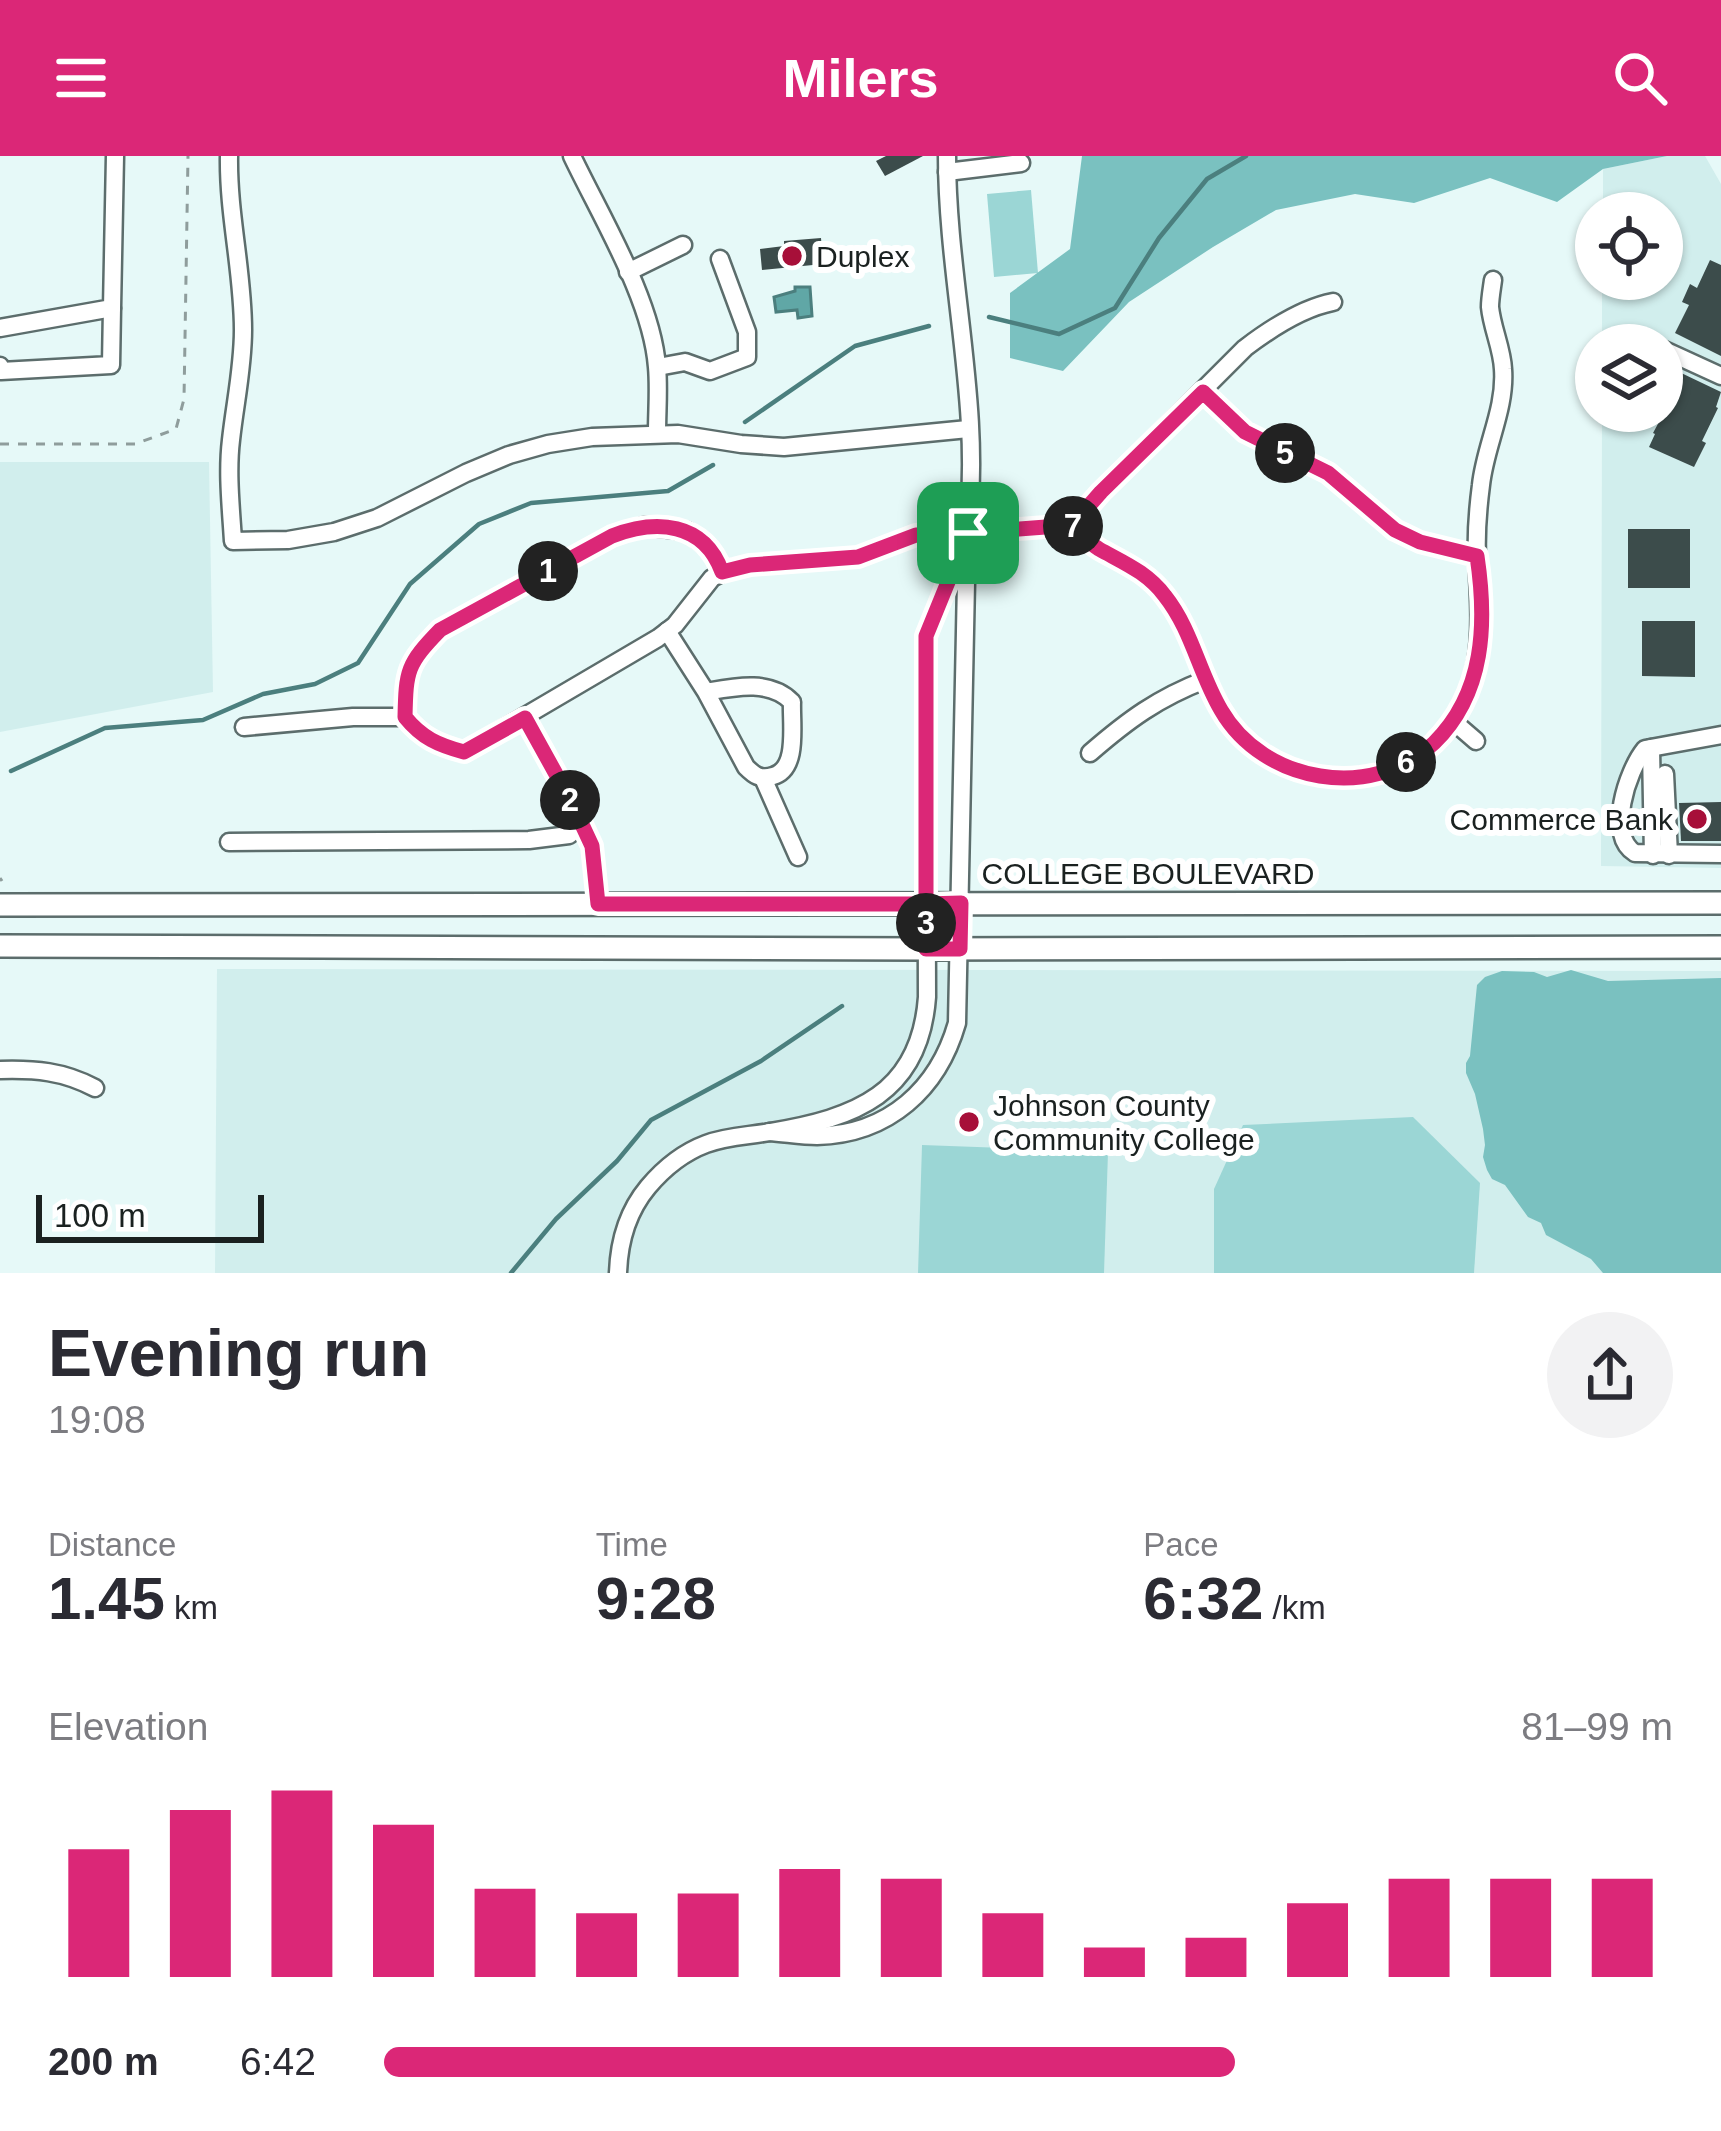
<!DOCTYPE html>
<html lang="en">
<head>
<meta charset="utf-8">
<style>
  body { margin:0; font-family:Arial,sans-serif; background:#f2f2f3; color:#2b2b33; height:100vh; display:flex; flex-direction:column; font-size:45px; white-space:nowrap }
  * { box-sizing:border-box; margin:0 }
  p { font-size:39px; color:#7c7c81 }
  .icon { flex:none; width:66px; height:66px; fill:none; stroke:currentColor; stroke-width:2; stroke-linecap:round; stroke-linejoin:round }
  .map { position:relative; height:1117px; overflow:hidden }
  .side { display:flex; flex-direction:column; background:#fff; flex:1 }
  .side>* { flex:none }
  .fabs { position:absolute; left:1575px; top:36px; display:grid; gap:24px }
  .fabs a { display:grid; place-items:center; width:108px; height:108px; border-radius:50%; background:#fff; box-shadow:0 3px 9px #0004; font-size:60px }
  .scale { position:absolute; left:36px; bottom:30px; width:228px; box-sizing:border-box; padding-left:12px; border:6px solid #1a2120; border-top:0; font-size:33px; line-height:42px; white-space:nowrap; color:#1a2120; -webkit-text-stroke:9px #fff; paint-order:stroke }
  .pin { position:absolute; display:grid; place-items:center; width:102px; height:102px; color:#fff; margin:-51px; border-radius:24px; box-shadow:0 6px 18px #0006 }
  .km { position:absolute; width:60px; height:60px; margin:-30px; border-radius:50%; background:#222; color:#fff; font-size:33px; line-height:60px; text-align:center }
  .round { display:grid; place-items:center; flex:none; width:126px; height:126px; border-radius:63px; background:#f2f2f3 }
  .overview { display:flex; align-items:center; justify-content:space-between; height:204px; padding:0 48px }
  h1 { font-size:66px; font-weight:600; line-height:90px }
  .metrics { display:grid; grid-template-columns:repeat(3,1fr); gap:18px; height:204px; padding:12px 48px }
  .metrics div { display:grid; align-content:center }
  .metrics b { font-size:60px; font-weight:600 }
  .metrics small { font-size:33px; font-weight:400 }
  .metrics p { font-size:33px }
  .chart { height:336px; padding:24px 48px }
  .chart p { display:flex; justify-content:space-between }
  .chart svg { width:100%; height:216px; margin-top:12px; stroke:#db2777; stroke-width:6 }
  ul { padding:0 48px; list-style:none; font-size:39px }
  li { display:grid; grid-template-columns:192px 144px 1fr; align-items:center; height:90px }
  li i { height:30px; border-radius:15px; background:#db2777 }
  header { display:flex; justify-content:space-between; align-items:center; height:156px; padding:0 48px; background:#db2777; color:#fff; font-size:54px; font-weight:600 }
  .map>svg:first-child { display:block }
  .built { fill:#d1eeed }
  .green { fill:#9bd6d5 }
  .forest { fill:#7ac1c0 }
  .water { fill:#60a7a6; stroke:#4b7f7e; stroke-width:3 }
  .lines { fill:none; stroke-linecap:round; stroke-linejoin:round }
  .stream { stroke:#4b7f7e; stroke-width:4.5 }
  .building { fill:#3c4c4b }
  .minor-casing { stroke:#5c6d6c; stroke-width:21 }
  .major-casing { stroke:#5c6d6c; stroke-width:26 }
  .path { stroke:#8f9d9c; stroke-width:3; stroke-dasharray:9 9; stroke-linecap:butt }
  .minor { stroke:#fff; stroke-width:16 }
  .major { stroke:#fff; stroke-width:21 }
  .route-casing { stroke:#fff; stroke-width:24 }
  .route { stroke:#db2777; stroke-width:15 }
  .poi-dot { fill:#a70f39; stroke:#fff; stroke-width:4.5 }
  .labels { text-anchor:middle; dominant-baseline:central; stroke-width:12; stroke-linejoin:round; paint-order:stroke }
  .poi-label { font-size:30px; fill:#1a2120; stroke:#fff; text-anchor:start }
  .street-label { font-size:30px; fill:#1a2120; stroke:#fff }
</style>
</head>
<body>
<header><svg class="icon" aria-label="menu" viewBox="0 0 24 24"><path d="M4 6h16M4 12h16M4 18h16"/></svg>Milers<svg class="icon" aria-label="search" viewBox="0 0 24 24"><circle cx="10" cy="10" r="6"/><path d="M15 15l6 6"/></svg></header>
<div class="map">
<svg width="1721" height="1117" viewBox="0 0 1721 1117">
  <rect width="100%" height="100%" fill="#e6f9f8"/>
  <g class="built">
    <path d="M1667,0H1705L1721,28V712L1601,710L1602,255H1662V189H1602V123H1662V57H1603V13Z"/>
    <path d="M0,306H209L213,536L0,576Z"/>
    <path d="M217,813L1721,815V1117H215Z"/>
  </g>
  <g class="green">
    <path d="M1031,34L1038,117L994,121L987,38Z"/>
    <path d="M1413,961L1480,1027L1474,1117H1214V1033L1243,969Z"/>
    <path d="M922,989L1108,996L1104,1117H918Z"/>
  </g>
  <g class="forest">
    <path d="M1082,0H1667L1603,13L1557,46L1490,22L1414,47L1355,38L1276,54L1213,91L1129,146L1063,215L1010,202V137L1070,93Z"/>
    <path d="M1571,814L1608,825L1721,822V1117H1603L1591,1103L1546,1079L1541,1067L1528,1061L1505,1029L1492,1023L1487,1014L1483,1001L1485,989L1483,973L1475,938L1466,917V907L1470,900L1477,829L1485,821L1502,815L1534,816L1547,821Z"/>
  </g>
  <path class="water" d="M795,131H810L812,160L798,162L797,154L776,156L774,141L795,135Z"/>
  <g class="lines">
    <g class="stream">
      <path d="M989,161L1059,178L1115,152L1159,82L1207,23L1246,0"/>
      <path d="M745,266L855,190L929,170"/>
      <path d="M11,615L105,572L203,564L263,538L315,528L358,507L410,428L479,368L531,347L668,335L713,309"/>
      <path d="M511,1117L556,1063L617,1005L651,964L761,905L842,850"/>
    </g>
  </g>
  <g class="building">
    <path d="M886,0H923L885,20L876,5Z"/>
    <path d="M821,82L823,108L762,114L760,93L784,90V85Z"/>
    <path d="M1710,104L1721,109V200L1675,177L1689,149L1682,146L1690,128L1697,132Z"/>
    <path d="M1677,215L1721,236L1716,251L1718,252L1702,285L1706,287L1694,311L1649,291L1655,278L1653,277L1672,242L1665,239L1666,234Z"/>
    <rect x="1628" y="373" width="62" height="59"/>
    <path d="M1642,465H1695V521L1642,520Z"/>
    <path d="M1721,646V685H1681L1679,647Z"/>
  </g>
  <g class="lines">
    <defs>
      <g id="minor">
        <path d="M229,0C228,59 243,115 243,174C243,212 235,247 231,284C227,317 231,352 233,385L288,384L334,376L377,362L466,317L509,299L548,288L592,281L678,278L741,288L784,291L968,273"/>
        <path d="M572,0C601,61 652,144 657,211C659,232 657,255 657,277"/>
        <path d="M947,16L1021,7"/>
        <path d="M628,116L683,89"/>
        <path d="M0,172L112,152L115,0"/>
        <path d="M1639,182L1653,189"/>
        <path d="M1662,193L1721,220"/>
        <path d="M0,210L1,215L111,209L112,152"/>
        <path d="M658,211L685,206L710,215L747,201V176L720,103"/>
        <path d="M1203,236L1245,276L1328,317L1395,374L1420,386L1477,400"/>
        <path d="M1072,369C1081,377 1089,387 1099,393C1124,407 1147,416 1165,440C1201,485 1203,551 1250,588C1283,616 1325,628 1368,619C1395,614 1420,600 1439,581C1488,531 1480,466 1477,401C1476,378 1478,352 1481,329C1485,290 1506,253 1503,213C1502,192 1492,172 1490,151C1490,142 1492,132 1493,124"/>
        <path d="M722,416L711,394L687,375L644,370L612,380L440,474C406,509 406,512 405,561C423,582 438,589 464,596L658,482L675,469L712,422L729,413L750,409L858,401L916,379L1072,369L1101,336L1245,192C1270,173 1302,152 1333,146"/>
        <path d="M667,475L706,536C734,531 770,523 792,546C791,568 799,613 773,620C760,624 754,619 746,611L706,536"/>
        <path d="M525,562L572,647L592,690L598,748"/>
        <path d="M1454,566L1476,585"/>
        <path d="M244,571L353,561H405"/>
        <path d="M1721,579L1645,593C1627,615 1606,680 1635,697L1721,698"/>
        <path d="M1651,592L1653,699"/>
        <path d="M1090,597C1128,564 1158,542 1205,524"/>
        <path d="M1665,618L1669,699"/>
        <path d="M763,622L798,701"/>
        <path d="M229,686L529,684L569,679L581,669"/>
        <path d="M0,914C35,913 63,915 95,932"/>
        <path d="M769,976C785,977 801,980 817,980C889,978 938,933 957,867L967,377C983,252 947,126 947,0"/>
        <path d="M618,1117C619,1086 628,1055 648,1031C664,1012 682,997 706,988C727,980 748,980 770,976C855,962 920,938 927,841L926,480L963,389"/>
      </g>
      <g id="major">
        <path d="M0,749L1721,747"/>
        <path d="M0,790L927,793L1721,791"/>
      </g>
    </defs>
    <use href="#minor" class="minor-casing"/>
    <use href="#major" class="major-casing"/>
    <g class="path">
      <path d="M0,288H135L176,273L184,243L188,0"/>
      <path d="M0,722L2,725"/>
    </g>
    <use href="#minor" class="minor"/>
    <use href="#major" class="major"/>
  </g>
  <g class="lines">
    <defs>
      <path id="route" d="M968,377L916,379L858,401L750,409L722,416C704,366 656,363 612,380L440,474C407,508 406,514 405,561C422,582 438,589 464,596L525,562L572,647L592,690L598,748H926V793H960L961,747L926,748V480L968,377L1072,369L1101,336L1203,236L1245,276L1328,317L1395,374L1420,386L1477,400C1487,467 1485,537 1434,587C1372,646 1263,627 1221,554C1199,517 1192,474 1165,440C1147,416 1124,407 1099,393C1089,387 1080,377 1072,369L968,377"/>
    </defs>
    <use href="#route" class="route-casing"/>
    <use href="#route" class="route"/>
  </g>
  <g class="poi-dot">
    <circle cx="792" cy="100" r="12"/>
    <circle cx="1697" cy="663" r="12"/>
    <circle cx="969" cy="966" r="12"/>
  </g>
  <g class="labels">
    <g class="poi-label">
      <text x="816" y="100">Duplex</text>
      <text x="1673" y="663" text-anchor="end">Commerce Bank</text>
      <text x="993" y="949">Johnson County<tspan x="993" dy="34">Community College</tspan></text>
    </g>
    <g class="street-label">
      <text x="1148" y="717">COLLEGE BOULEVARD</text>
    </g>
  </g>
</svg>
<div class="fabs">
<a><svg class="icon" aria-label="locate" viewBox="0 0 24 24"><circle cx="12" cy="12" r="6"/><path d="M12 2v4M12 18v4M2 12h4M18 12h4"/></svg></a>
<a><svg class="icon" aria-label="layers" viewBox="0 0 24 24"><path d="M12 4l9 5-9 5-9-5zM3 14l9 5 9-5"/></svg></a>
</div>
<div class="scale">100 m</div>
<div class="pin" style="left:968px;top:377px;background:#1e9e55"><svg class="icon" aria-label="arrive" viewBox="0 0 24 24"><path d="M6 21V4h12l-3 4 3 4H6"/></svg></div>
<b class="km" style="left:548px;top:415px">1</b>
<b class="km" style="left:570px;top:644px">2</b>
<b class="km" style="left:926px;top:767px">3</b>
<b class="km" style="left:1285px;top:297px">5</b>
<b class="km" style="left:1406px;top:606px">6</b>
<b class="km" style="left:1073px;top:370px">7</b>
</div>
<section class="side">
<div class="overview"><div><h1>Evening run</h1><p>19:08</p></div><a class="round"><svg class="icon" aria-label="share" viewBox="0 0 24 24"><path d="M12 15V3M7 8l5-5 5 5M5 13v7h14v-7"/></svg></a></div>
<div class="metrics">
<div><p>Distance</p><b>1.45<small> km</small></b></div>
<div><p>Time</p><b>9:28</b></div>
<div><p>Pace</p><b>6:32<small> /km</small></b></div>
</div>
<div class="chart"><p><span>Elevation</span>81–99 m</p>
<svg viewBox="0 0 160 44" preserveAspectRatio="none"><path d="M5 44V18M15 44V10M25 44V6M35 44V13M45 44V26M55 44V31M65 44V27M75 44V22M85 44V24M95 44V31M105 44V38M115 44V36M125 44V29M135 44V24M145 44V24M155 44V24"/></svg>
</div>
<ul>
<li><b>200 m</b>6:42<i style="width:66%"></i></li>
</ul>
</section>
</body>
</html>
